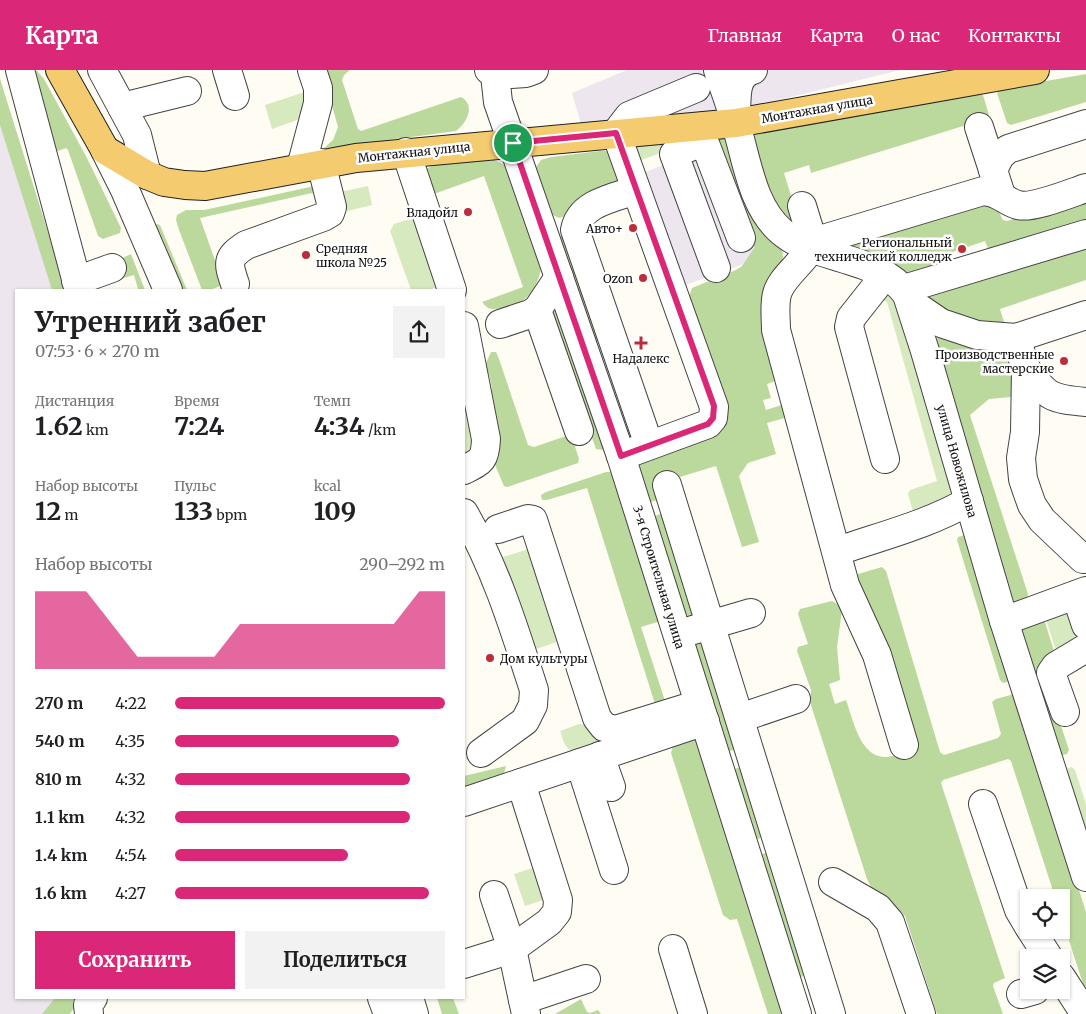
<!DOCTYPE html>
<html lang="ru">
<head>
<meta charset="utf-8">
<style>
  body { margin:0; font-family:Merriweather,serif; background:#f2f2f2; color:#202124; height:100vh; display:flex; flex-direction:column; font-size:19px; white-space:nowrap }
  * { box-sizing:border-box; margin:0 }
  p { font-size:16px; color:#757577 }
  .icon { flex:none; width:28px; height:28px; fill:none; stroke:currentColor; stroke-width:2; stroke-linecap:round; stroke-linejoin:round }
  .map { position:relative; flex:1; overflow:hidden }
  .drawer { position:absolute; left:15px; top:219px; width:450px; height:710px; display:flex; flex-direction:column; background:#fff; border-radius:0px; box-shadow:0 1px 4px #0004 }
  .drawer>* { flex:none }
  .fabs { position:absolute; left:1020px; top:819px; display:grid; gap:10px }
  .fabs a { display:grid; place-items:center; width:50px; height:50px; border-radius:0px; background:#fff; box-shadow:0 1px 4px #0004; font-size:25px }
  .pin { position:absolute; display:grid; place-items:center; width:42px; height:42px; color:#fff; margin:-21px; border:2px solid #fff; border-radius:50%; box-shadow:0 1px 5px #0007 }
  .round { display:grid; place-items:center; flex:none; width:52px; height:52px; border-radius:0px; background:#f2f2f2 }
  .summary { display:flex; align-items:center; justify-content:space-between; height:85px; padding:0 20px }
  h1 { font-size:28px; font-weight:700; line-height:38px }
  .figures { display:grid; grid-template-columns:repeat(3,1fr); gap:8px; height:85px; padding:5px 20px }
  .figures div { display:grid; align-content:center }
  .figures b { font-size:25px; font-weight:700 }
  .figures small { font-size:14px; font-weight:400 }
  .figures p { font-size:14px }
  .chart { height:140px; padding:10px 20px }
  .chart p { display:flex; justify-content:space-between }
  .chart svg { width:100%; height:90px; margin-top:5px; fill:#db2777; opacity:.7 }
  .button { display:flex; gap:10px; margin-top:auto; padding:10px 20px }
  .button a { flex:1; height:58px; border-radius:0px; background:#db2777; color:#fff; font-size:20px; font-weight:700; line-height:58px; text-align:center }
  .button a+a { background:#f2f2f2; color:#202124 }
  ul { padding:0 20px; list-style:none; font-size:16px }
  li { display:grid; grid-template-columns:80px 60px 1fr; align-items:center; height:38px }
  li i { height:12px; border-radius:6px; background:#db2777 }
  header { display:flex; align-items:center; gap:30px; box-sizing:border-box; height:70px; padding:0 25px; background:#db2777; color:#fff }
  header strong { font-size:24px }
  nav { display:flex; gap:28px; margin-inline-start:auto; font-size:18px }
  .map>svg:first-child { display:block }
  .industrial { fill:#ede6ee }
  .green { fill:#d7e9be }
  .forest { fill:#bcd99d }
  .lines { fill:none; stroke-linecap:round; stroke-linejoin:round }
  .minor-casing { stroke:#434343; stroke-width:30 }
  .major-casing { stroke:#212121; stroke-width:30 }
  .minor { stroke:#fff; stroke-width:28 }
  .major { stroke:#f4cb6f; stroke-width:28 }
  .route-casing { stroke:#fff; stroke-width:10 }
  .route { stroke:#db2777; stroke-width:6 }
  .poi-dot { fill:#bd2c3b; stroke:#fff; stroke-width:2 }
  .labels { text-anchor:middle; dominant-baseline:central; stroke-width:5; stroke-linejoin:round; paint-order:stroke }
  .street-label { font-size:12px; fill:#101010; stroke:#fff }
  .poi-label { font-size:12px; fill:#101010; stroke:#fff; text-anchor:end }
</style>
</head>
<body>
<header>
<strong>Карта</strong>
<nav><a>Главная</a><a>Карта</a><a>О нас</a><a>Контакты</a></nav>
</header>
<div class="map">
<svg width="1086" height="944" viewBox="0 0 1086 944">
  <rect width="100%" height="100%" fill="#fffcf4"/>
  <g class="industrial">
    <path d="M627,0H900L755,36L581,54L572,23Z"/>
    <path d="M0,9L66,220H16V928H80L70,944H0Z"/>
    <path d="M712,77L758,189L685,215L645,102Z"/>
  </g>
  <g class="green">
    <path d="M308,21L305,42L297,50L272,59L265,35Z"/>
    <path d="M687,70V73L639,91L633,77Z"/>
    <path d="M368,116L372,135L339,143L335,123Z"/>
    <path d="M413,148L419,152L440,216L428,220H411L390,161L394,154Z"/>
    <path d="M884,221L895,224L955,423L954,431L914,445L908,424L910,420L937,411L887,232L878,228Z"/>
    <path d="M464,304L475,379L464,388Z"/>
    <path d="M529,479L560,571L533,580L503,487Z"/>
    <path d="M1071,538L1081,569L1057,584L1045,546Z"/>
    <path d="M579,654L587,655L614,669C601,675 578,692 566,676C563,672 562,665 560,661Z"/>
    <path d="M1072,697L1075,700L1086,734V776L1063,700Z"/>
    <path d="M536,797L546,829L525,836L514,804Z"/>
  </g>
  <g class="forest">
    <path d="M33,0L37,1L44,9L87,88L121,158L120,163L103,169L98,166L68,80L66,78L55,82Z"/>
    <path d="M322,0H350L344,5L342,10L358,59L361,61L461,27C476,35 467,53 456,61L323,79L333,70L338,57Z"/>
    <path d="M1086,4V32L1011,55L1007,53L997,23L1001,19Z"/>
    <path d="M0,9L66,220H52L0,55Z"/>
    <path d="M978,23L983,25L989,45L986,49L811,103L809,95L784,103L799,152L791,155L769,130L753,67L758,63Z"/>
    <path d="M721,67L726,69L782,177L783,187L780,197L776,308L775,311L767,314L771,328L763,330L766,340L785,334L788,347L767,353L776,384L748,393L739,406L759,472L742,477L716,396L660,413V429L651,432L647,429L636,395L640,391L716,363L689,227L692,218L736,200L742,196L754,178L714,76L718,68Z"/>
    <path d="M600,81H609L622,109L618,115L568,145L559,148L553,145L536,97L541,90L551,87Z"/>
    <path d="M494,90L506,96L541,199C539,209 534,221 526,228C519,234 497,242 488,238C485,236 484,234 482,232L523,217L484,106L431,125L426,99L434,95Z"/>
    <path d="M319,115L321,121L200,148L222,210L220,216L210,220H202L179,160L176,150L177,145L186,140H204Z"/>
    <path d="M1086,127V154L989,181L985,171L938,187L941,198L910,208L848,181L844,171L993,131L1003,150L1007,151Z"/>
    <path d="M157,154L160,155L187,220H178L153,155Z"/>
    <path d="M568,163L607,268L594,273L559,171L561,166Z"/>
    <path d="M1086,173V210L1000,239L1004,252L996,257L943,243L925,228V221Z"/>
    <path d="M131,184L145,220L138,219L134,205L88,219L118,190Z"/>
    <path d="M555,233L605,377L602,380L596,379L550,249V240Z"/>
    <path d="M942,266L978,278L1000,281L1006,284L1014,320L1011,327L989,329L970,345L1028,524L1027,531L1013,536L934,274L936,269Z"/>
    <path d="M491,282H496L499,289L528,375L534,377L569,365L572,367L579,389L578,393L507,417L504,416L495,395L483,321L492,319L489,304L480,306Z"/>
    <path d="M606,402H613L664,550L641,557L665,631L655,634L587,418L547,430H542L541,425L546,422Z"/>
    <path d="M663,443L694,544L686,546L682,543L654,451L655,446Z"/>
    <path d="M969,464L1011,611L1003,613L1000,610L957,470L958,467Z"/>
    <path d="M882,497L886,501L940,682L944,685L998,668L1001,664L992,632L996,629L1014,624L1017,626L1086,842V923L1061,846V828L1055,827L1011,691L1008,689L943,710L941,713L1005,908L994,913L993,916L1003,944H937L905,846L888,828L871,817L867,809L810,632L811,620L797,581L798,577L808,574L798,544L800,539L832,531L837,534L842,540L837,577L840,610L829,614L835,634L846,630C853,649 860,688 886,687C892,687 899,683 905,681L855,508L858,504Z"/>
    <path d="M1044,549L1054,581L1043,602L1069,680L1067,684L1059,686L1016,556Z"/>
    <path d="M703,572L737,679L727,682L693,575Z"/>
    <path d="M696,668L701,674L786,944H768L737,849L730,850L723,845L671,683L673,676Z"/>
    <path d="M506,696L504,703L464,718V706Z"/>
    <path d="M743,696L764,767L754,770L732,700Z"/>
    <path d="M770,782L807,905L797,908L758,785Z"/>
    <path d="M55,928H80L70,944H42Z"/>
    <path d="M437,928H453L459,944H442Z"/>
    <path d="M581,929L587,942L590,943L598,940L601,944H555Z"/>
  </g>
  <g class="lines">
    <defs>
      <g id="minor">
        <path d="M20,0L79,220"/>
        <path d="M102,0L137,65L147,105"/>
        <path d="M227,0L235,26"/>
        <path d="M489,0L495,5L498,32L621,386L797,944"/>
        <path d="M496,0L495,5L526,3L534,0"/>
        <path d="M718,0C724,18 731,36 736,55C747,90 752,137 782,162C816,191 882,186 907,225L925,281L1004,551L1086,807"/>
        <path d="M122,37L187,21"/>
        <path d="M736,44C737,28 734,5 753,0"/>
        <path d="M979,57L993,100"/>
        <path d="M105,80L125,120L168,220"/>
        <path d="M406,82L452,220"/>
        <path d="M301,97L318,33V18L312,0"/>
        <path d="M636,120C613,128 580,133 575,160L649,375"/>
        <path d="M1001,125L993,100L1000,86L1008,79L1086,54"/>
        <path d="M802,136L813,172"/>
        <path d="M716,198L674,84L704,71L741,168"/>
        <path d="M885,205L851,248L849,257L885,389"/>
        <path d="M559,207L537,240L579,361"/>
        <path d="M76,211L112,198"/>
        <path d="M235,214C228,193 226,188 246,175L323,147L330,143L332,137L321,93"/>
        <path d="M904,219L1086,164"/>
        <path d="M910,232L941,253L977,265L1016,268L1086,245"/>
        <path d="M500,254L530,244L537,240"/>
        <path d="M464,256L486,369C485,390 482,391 464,400"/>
        <path d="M1016,268L1026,299L1025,362L1021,388L1023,409L1027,421L1032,435L1042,450L1083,489"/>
        <path d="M1026,299C1047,327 1051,329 1086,332"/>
        <path d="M621,386L708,354L713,348L714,337L616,63L629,46L696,18"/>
        <path d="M667,415L831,944"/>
        <path d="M464,443C496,499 514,558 534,620L533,635L525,651L481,683"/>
        <path d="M498,459L528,449L533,450L597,648L604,657L615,660L699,634"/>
        <path d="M850,477C892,463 930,453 969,431"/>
        <path d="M1076,525L1086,555"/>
        <path d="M1004,551L1086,521"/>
        <path d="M693,560L751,543"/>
        <path d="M1065,642L1051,603L1056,596L1086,578"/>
        <path d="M740,648L796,629"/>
        <path d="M904,675L877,585L845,515L776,260C776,249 774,235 777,224C782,205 808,190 813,172L983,121C1000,122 1004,131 1018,135C1032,139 1071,123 1086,118"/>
        <path d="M600,686L611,717"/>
        <path d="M580,693L614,800"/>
        <path d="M464,732L705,651"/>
        <path d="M983,734L1019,840L1029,857"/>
        <path d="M833,812L878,838L890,852L921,944"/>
        <path d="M494,825L512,879L526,944"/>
        <path d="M1031,860L1049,888"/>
        <path d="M673,879L693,944"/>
        <path d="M464,894L512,879L549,852L557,842L558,830L521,713"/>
        <path d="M1061,907L1085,944"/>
        <path d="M1021,924L1035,920"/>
        <path d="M382,928L388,944"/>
        <path d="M409,928L414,944"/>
        <path d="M523,930L586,909"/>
        <path d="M89,944L88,935L93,928"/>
      </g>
      <path id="major" d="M60,0L105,80L147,105L164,112L185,115L205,116L356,88L736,53L1035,0"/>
    </defs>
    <use href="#minor" class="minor-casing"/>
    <use href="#major" class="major-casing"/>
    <use href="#minor" class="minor"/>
    <use href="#major" class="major"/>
  </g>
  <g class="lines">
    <defs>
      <path id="route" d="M616,63L714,336L713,348L708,354L621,386L513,73Z"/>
    </defs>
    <use href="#route" class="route-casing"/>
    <use href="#route" class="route"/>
  </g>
  <g class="poi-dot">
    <circle cx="468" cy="142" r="5"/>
    <circle cx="633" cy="158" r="5"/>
    <circle cx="962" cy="179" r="5"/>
    <circle cx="306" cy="185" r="5"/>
    <circle cx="643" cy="208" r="5"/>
    <path d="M638.5 265.5h5v5h5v5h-5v5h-5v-5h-5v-5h5z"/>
    <circle cx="1064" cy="291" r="5"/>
    <circle cx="490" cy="588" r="5"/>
  </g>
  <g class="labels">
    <g class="street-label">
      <text transform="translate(817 39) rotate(-10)">Монтажная улица</text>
      <text transform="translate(414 82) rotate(-6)">Монтажная улица</text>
      <text transform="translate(957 391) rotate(74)">улица Новожилова</text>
      <text transform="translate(659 507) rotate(73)">3-я Строительная улица</text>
    </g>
    <g class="poi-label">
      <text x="458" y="142">Владойл</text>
      <text x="623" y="158">Авто+</text>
      <text x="952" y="172">Региональный<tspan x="952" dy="14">технический колледж</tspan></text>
      <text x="316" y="178" text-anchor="start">Средняя<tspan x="316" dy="14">школа №25</tspan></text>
      <text x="633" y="208">Ozon</text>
      <text x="1054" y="284">Производственные<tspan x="1054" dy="14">мастерские</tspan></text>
      <text x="641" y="288" text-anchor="middle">Надалекс</text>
      <text x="500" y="588" text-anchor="start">Дом культуры</text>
    </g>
  </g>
</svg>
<div class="fabs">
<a><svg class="icon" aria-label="locate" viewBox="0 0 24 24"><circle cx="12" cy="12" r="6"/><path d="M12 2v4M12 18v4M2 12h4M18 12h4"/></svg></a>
<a><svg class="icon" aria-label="layers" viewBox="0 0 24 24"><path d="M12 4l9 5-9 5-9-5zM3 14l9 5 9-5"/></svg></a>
</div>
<div class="pin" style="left:513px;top:73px;background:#1e9e55"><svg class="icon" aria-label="arrive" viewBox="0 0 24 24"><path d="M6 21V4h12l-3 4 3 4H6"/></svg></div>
<section class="drawer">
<div class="summary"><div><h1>Утренний забег</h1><p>07:53 · 6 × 270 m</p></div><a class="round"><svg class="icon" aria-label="share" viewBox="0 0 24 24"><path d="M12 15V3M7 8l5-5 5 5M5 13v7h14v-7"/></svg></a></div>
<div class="figures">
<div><p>Дистанция</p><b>1.62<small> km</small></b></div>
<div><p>Время</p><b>7:24</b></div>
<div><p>Темп</p><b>4:34<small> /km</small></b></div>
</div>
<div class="figures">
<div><p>Набор высоты</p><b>12<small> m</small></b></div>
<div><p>Пульс</p><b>133<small> bpm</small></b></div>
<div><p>kcal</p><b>109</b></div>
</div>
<div class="chart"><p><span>Набор высоты</span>290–292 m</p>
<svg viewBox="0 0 160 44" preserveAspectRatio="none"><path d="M0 44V6L10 6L20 6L30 22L40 38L50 38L60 38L70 38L80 22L90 22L100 22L110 22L120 22L130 22L140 22L150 6L160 6V44z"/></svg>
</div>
<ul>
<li><b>270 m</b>4:22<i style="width:100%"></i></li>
<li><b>540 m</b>4:35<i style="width:83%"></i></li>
<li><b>810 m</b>4:32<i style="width:87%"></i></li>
<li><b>1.1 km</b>4:32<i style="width:87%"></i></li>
<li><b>1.4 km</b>4:54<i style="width:64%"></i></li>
<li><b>1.6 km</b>4:27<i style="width:94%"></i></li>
</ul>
<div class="button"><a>Сохранить</a><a>Поделиться</a></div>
</section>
</div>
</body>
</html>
